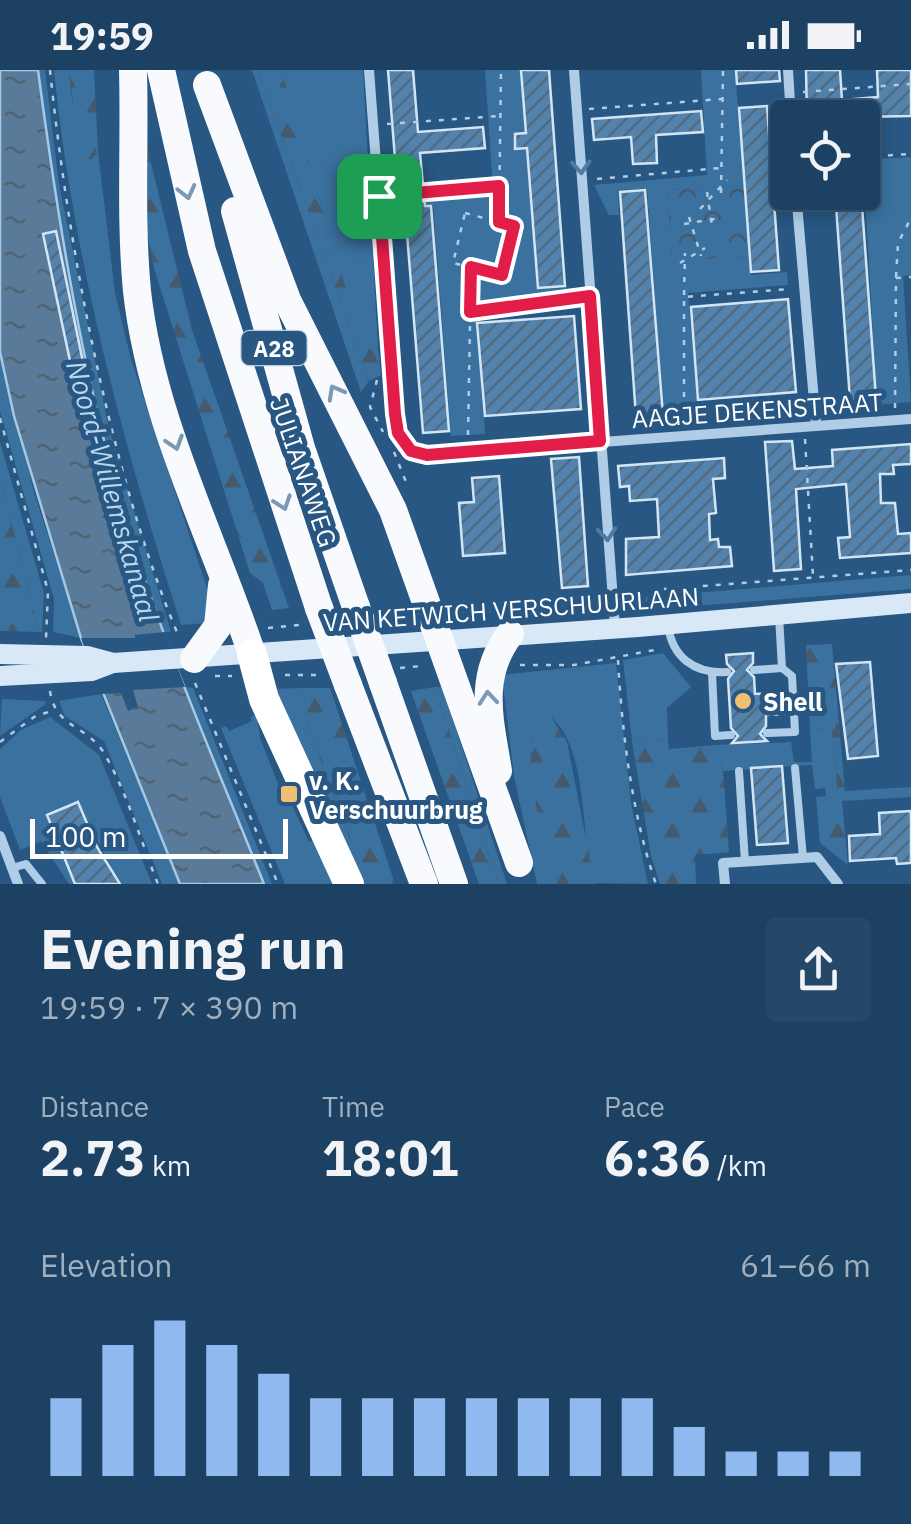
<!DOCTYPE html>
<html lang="en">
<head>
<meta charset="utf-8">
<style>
  body { margin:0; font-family:"IBM Plex Sans",sans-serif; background:#254868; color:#f1f3f6; height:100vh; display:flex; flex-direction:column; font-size:38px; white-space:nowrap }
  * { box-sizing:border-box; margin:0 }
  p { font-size:32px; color:#a0afbe }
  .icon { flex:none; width:55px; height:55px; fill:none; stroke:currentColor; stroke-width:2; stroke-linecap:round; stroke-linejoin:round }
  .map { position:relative; height:814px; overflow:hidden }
  .panel { display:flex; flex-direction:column; background:#1d4162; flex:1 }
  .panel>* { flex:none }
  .controls { position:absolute; left:770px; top:30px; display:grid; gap:20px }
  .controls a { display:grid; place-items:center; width:110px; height:110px; border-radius:10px; background:#1d4162; box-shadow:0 5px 15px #0003,0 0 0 2px #3b5a77; font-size:50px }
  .scale { position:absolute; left:30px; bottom:25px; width:258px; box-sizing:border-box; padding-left:10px; border:5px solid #fff; border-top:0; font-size:28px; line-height:35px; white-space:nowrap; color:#fff; -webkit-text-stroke:8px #275782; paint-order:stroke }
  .pin { position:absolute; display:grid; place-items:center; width:85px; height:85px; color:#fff; margin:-42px; border-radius:20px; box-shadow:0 5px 15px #0006 }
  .round { display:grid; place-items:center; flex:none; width:105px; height:105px; border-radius:10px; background:#254868 }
  .head { display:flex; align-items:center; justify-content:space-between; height:170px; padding:0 40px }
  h1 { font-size:55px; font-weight:700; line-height:75px }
  .stats { display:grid; grid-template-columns:repeat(3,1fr); gap:15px; height:170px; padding:10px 40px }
  .stats div { display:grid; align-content:center }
  .stats b { font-size:50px; font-weight:700 }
  .stats small { font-size:28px; font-weight:400 }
  .stats p { font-size:28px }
  .chart { height:280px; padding:20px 40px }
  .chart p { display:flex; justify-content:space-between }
  .chart svg { width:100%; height:180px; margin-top:10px; stroke:#90b9f0; stroke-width:6 }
  .status { display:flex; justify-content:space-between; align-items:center; height:70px; padding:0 50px; background:#1d4162; direction:ltr }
  .status svg { height:28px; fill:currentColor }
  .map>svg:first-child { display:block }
  .grass { fill:#3b719f }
  .forest { fill:url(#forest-firs) }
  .park { fill:url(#park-crowns) }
  .water { fill:url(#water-ripples); stroke:#a3c9e7; stroke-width:2.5 }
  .pier { fill:#275782 }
  .building { fill:url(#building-hatch); stroke:#d2e5f5; stroke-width:2.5 }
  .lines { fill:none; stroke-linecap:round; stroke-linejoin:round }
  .path { stroke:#afcde6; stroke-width:2.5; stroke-dasharray:5 8; stroke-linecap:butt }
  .service { stroke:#afcde6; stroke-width:8 }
  .minor { stroke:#afcde6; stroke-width:10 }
  .secondary { stroke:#d8e8f6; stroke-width:20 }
  .trunk { stroke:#f8fafe; stroke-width:28 }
  .motorway { stroke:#fff; stroke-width:30 }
  .trunk-bridge { stroke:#f8fafe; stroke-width:28 }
  .oneway { stroke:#507aa0 }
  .oneway2 { stroke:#7b98b4 }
  .route-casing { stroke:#fff; stroke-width:20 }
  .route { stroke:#e11d48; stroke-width:12 }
  .poi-dot { fill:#efc074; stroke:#275782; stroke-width:4 }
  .labels { text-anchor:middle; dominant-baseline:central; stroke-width:10; stroke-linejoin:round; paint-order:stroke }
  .shield { fill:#275782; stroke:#becdda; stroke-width:2.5 }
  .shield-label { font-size:22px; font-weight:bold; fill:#fff }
  .street-label { font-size:25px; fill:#fff; stroke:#275782 }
  .poi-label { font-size:25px; font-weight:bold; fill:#fff; stroke:#275782; text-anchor:start }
  .water-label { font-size:28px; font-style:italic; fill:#bad7ee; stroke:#275782 }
</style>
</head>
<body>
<div class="status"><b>19:59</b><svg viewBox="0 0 49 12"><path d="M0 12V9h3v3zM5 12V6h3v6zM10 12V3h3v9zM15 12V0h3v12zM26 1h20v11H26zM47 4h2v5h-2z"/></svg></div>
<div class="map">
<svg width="911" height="814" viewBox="0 0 911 814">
  <defs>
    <pattern id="forest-firs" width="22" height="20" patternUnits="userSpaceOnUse" patternTransform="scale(2.5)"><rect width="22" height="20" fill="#3b719f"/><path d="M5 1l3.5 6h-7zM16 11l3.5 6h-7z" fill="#455b6d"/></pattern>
    <pattern id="park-crowns" width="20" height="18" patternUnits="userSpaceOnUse" patternTransform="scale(2.5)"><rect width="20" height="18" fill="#3b719f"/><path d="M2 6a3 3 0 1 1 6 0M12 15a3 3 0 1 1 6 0" fill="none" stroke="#455b6d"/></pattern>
    <pattern id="water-ripples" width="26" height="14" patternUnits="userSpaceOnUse" patternTransform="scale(2.5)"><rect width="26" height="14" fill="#597b99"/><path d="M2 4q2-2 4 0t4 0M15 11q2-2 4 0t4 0" fill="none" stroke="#526472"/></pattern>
    <pattern id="building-hatch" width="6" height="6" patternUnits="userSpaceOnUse" patternTransform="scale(2.5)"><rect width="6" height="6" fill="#5383ac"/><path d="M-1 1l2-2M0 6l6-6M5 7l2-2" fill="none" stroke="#506a81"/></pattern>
  </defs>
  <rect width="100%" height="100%" fill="#275782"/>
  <g class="grass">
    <path d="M38,0H45L59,114L109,359L171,562H165C146,510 126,457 112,404C77,272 56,135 38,0Z"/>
    <path d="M54,0H69L72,30L92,89L98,81L115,223L131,289L211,530L207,553L181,555C123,374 73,189 54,0Z"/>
    <path d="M252,0H258L369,311L361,322Z"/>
    <path d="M281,0H363L378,278L364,280Z"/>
    <path d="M485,0H520L537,219L574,218L575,232L478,238L485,364L451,366L433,135L404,137L405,150H393L386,130L493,120Z"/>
    <path d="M701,0H735L744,116L667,120L672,190L749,186L751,205L787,202L788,215L688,223L699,348L664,350L647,119L618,120L619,145H609L594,115L707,105Z"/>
    <path d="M911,87V205L903,206L911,332L877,335L863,90Z"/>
    <path d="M0,282L34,422L81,568L53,562L54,529L0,341Z"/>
    <path d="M0,372L44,523L42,562H39L0,408Z"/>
    <path d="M911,505V519L656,539L648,545L632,542L624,529Z"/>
    <path d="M601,528L589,538L465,544L445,538Z"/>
    <path d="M663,583L691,617L667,638L668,669L632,671L623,590Z"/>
    <path d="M616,593L631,733L648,814L594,813C580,767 589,679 551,647L532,668C532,719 543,765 557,814H537L514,706L502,605Z"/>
    <path d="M185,617L193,618L272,814H264Z"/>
    <path d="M435,617H442L507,814H498Z"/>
    <path d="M303,618L308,656L367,814H357L271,619Z"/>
    <path d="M101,624L180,814H162L104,671L65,646L59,631Z"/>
    <path d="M2,629L45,631L46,634L0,666Z"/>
    <path d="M257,644L260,668L279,716L283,715L309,772L314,770L342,814H285L221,658L226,656L229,661L252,651L250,647Z"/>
    <path d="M50,647L99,685L152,814H119L78,732L47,745L75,814H69L41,771L20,780L0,727V679L21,660Z"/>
    <path d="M832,659L838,726L826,727L825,718L815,719L812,695L723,701L716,675L791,672L794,692H812L810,660Z"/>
  </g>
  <g class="forest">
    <path d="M69,0H94L98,81L92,89H80Z"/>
    <path d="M258,0H281L364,279L378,278L381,305L369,311Z"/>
    <path d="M144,65L192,260L289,538L272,540L263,513L250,503L154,198L143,144Z"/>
    <path d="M0,408L39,562L0,561Z"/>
    <path d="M832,574L845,721L911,717V727L842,731L848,795L820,773L816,727L838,725L832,659L810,660L806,575Z"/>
    <path d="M435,617L498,814H479L411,621Z"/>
    <path d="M303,618H330L395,814H367L308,656Z"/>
    <path d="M542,647H551L567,672L595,814H557C546,775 514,681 542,647Z"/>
    <path d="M668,669L669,679L716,675L723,701L729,782L695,785L696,814H660L651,786L632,671Z"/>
  </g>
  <path class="park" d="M744,116L749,186L672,191L667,120Z"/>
  <path class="water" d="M0,0H38C56,135 77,270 112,402C149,543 210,679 264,814H180L81,568L14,346L0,282Z"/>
  <path class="pier" d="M165,562L185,617L133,620L138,637L128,641L121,623L101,624L81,568H135V565Z"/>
  <g class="building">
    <path d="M388,0H413L418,62L483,57L485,78L420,83L425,136H431L449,361L423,363L403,114H397Z"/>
    <path d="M521,0H549L565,216L538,218L527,78L515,79V64L526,63Z"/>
    <path d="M736,0H779L780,11L737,14Z"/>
    <path d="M806,0H840L842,30L878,27L877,0H911V46L807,48Z"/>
    <path d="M767,36L779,200L751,202L739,38Z"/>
    <path d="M701,41L703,62L656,65L657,93L633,94L631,67L594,70L592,49Z"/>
    <path d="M645,120L663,345L636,347L620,122Z"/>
    <path d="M835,122H861L876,328L850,330Z"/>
    <path d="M56,161L85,302L73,305L43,164Z"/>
    <path d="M788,229L796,322L698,330L691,237Z"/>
    <path d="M574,246L581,339L485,346L477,253Z"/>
    <path d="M792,371L795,399L833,396L832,380L911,374V394L893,395L894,404H880L881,433H895L898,464L911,463V483L840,488L838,468L850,467L846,414L796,419L801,499L774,501L765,372Z"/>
    <path d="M579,387L588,516L562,518L551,389Z"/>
    <path d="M724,388L725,408L713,409L716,443L709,444L710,470L718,469L719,477H730L732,496L626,505V469L659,467L657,429L630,431L629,416L620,417L618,396Z"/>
    <path d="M499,406L505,483L463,486L459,433L474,432L472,408Z"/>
    <path d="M753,583V593L747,600L754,607L755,624L784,622L785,644L766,645V656L760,664L767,671L732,673L738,666L731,658L728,609L734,601L727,594L726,585Z"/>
    <path d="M870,592L878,686L848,689L836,594Z"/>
    <path d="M782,696L788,773L757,775L751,698Z"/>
    <path d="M78,732L97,777L120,814H75L47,745Z"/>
    <path d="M911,741V793L897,794L896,788L850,791L849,766L880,764L879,743Z"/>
  </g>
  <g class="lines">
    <g class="path">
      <path d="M50,0C68,176 110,404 179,567"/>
      <path d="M803,22L911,14"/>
      <path d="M589,39L722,29"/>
      <path d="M387,54L499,46"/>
      <path d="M862,87L911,84"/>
      <path d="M597,109L720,98"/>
      <path d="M707,122L712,156"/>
      <path d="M721,123L723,0"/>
      <path d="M391,125L497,116"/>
      <path d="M700,139L727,110"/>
      <path d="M465,143L513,156L502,205L453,193Z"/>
      <path d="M689,147L701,186"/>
      <path d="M499,152L501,0"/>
      <path d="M684,154L720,148"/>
      <path d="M680,193L705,178"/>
      <path d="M896,207L898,173L911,148"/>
      <path d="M684,225L685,183"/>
      <path d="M472,242L578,228"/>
      <path d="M377,310L370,337L383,362"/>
      <path d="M895,338L896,208L911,207"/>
      <path d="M0,348L48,521L46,568"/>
      <path d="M684,353V227L790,219"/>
      <path d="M468,365L471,198"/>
      <path d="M805,369L813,506"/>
      <path d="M394,382L408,417"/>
      <path d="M625,522L911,500"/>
      <path d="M636,524L637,537"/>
      <path d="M450,535L597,524"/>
      <path d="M383,550L404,543"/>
      <path d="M268,558L300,555"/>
      <path d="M618,590C622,663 632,745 656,814"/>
      <path d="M520,595H574L660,579"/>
      <path d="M400,598L422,596"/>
      <path d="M285,605H317"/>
      <path d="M215,606H232"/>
      <path d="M195,613L278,814"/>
      <path d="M50,621C55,658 87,655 104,683C127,722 141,772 158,814"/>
      <path d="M0,672L34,647L54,640"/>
    </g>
    <g class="service">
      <path d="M668,555C672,587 694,604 727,602"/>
      <path d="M754,600L782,598L779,546"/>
      <path d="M712,603L715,666L731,665"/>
      <path d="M767,663L795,662L792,606L782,598"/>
      <path d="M795,698L803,788"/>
      <path d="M739,701L745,792"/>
      <path d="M12,798L26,794L42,814"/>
    </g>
    <g class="minor">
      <path d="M369,0L395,344L398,363L411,381L427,385L911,349"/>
      <path d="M574,0L615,557"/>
      <path d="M788,0L791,48"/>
      <path d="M796,122L816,354"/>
      <path d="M0,766L18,814"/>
      <path d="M725,814L723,793L817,787L838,814"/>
    </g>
    <g class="secondary">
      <path d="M0,584L87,586L113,593"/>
      <path d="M0,606L92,601L113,593L638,557L911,533"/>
    </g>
    <g class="trunk">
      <path d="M133,0C135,73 130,149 137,221C151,348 212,465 252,584"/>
      <path d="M161,0L202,181L319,538"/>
      <path d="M207,15L287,230L393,440L519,793"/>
      <path d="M235,141L301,378L356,537"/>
      <path d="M194,589L218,556L222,515"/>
      <path d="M383,613L454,814"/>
      <path d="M348,615L424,814"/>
      <path d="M498,701C490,651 477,607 510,564"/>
    </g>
    <path class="motorway" d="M252,584L264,629L349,814"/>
    <g class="trunk-bridge">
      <path d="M356,537L383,613"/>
      <path d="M319,538L348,615"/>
    </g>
  </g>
  <defs><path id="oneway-chevron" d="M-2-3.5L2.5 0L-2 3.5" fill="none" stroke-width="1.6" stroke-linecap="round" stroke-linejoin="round" transform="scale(2.5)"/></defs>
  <g class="oneway">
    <use href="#oneway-chevron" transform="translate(581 97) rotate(86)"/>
    <use href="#oneway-chevron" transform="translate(607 464) rotate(85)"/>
  </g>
  <g class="oneway2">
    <use href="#oneway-chevron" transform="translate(187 122) rotate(76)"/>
    <use href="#oneway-chevron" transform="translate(335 322) rotate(-119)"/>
    <use href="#oneway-chevron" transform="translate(175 373) rotate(72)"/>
    <use href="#oneway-chevron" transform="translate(283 433) rotate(71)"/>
    <use href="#oneway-chevron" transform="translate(488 628) rotate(-95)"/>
  </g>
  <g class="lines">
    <defs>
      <path id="route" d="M499,116V152L514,156L502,205L471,197L470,242L590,226L600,371L427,385L411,381L398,363L395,344L379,126Z"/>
    </defs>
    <use href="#route" class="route-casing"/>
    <use href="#route" class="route"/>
  </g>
  <g class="poi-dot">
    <circle cx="743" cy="631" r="10"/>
    <rect x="279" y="714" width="20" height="20" rx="5"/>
  </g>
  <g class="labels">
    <rect class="shield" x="241.5" y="261" width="65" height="34" rx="8"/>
    <g class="shield-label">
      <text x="274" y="278">A28</text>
    </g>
    <g class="street-label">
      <text transform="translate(757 340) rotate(-4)">AAGJE DEKENSTRAAT</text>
      <text transform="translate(304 402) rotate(71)">JULIANAWEG</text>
      <text transform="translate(511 539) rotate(-4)">VAN KETWICH VERSCHUURLAAN</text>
    </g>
    <g class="poi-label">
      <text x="763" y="631">Shell</text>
      <text x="309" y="710">v. K.<tspan x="309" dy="29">Verschuurbrug</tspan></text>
    </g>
    <g class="water-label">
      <text transform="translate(113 421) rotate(74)">Noord-Willemskanaal</text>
    </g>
  </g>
</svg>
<div class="controls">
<a><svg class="icon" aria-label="locate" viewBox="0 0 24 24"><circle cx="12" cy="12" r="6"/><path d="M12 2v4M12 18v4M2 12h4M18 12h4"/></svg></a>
</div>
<div class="scale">100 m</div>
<div class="pin" style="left:379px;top:126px;background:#1e9e55"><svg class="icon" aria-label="arrive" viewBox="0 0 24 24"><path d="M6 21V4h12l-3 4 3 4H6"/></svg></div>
</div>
<section class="panel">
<div class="head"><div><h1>Evening run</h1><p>19:59 · 7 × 390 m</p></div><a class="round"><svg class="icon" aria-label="share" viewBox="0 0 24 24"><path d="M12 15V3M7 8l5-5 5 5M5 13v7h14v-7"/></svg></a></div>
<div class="stats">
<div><p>Distance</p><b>2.73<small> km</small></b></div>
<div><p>Time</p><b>18:01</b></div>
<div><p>Pace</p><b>6:36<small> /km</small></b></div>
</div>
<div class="chart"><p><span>Elevation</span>61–66 m</p>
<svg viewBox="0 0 160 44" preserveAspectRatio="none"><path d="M5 44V25M15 44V12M25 44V6M35 44V12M45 44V19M55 44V25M65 44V25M75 44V25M85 44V25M95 44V25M105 44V25M115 44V25M125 44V32M135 44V38M145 44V38M155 44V38"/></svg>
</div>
</section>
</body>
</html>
